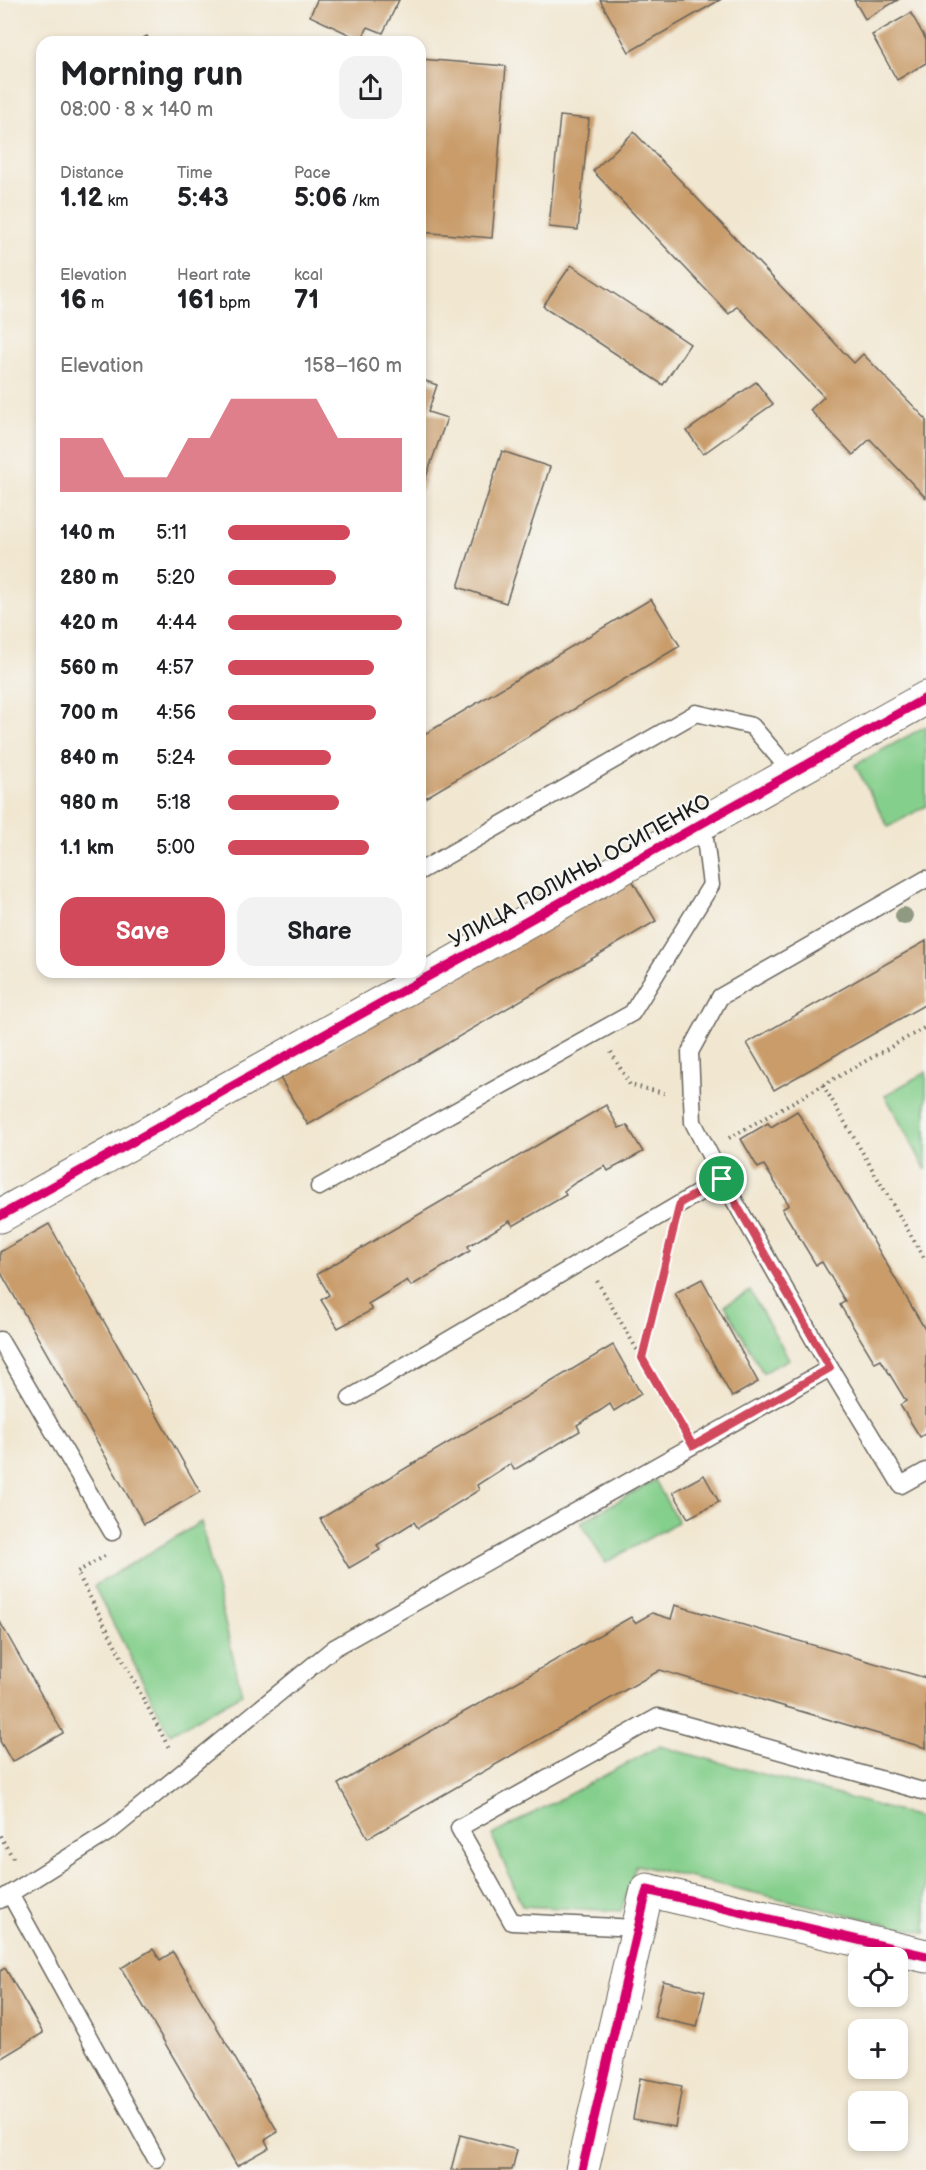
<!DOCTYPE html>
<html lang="en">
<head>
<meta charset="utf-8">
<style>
  body { margin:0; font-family:"Balsamiq Sans",sans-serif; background:#f2f2f2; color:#202124; height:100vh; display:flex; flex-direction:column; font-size:22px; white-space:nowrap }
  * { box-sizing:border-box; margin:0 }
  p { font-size:20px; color:#757577 }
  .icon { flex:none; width:33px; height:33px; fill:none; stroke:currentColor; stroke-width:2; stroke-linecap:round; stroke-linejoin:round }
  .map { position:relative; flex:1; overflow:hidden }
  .details { position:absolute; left:36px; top:36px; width:390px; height:942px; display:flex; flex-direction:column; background:#fff; border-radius:18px; box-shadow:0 3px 9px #0003 }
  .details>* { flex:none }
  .fabs { position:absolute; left:848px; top:1947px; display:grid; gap:12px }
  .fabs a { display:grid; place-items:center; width:60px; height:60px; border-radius:12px; background:#fff; box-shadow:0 3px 9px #0003; font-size:30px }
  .pin { position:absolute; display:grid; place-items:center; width:51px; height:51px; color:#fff; margin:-26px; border:3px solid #fff; border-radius:50%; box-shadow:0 2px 6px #0007 }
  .round { display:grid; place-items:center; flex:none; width:63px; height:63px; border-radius:18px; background:#f2f2f2 }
  .headline { display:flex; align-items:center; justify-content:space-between; height:102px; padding:0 24px }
  h1 { font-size:33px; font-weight:600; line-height:45px }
  .metrics { display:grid; grid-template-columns:repeat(3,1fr); gap:9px; height:102px; padding:6px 24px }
  .metrics div { display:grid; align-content:center }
  .metrics b { font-size:26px; font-weight:600 }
  .metrics small { font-size:16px; font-weight:400 }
  .metrics p { font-size:16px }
  .chart { height:168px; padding:12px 24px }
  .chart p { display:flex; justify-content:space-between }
  .chart svg { width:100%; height:108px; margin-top:6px; fill:#d1495b; opacity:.7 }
  .button { display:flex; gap:12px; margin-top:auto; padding:12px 24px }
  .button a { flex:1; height:69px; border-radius:18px; background:#d1495b; color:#fff; font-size:24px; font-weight:600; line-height:69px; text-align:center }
  .button a+a { background:#f2f2f2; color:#202124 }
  ul { padding:0 24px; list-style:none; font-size:20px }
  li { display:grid; grid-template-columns:96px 72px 1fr; align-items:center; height:45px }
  li i { height:15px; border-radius:8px; background:#d1495b }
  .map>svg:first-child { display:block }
  .green { fill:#85cf8c; stroke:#507654; stroke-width:1.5 }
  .building { fill:#c99c6b }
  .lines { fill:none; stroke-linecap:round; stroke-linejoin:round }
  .lane-casing { stroke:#67635b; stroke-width:19 }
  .street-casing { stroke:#67635b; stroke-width:35 }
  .path { stroke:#67635b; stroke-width:4; stroke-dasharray:1.5 4.5; stroke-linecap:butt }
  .lane { stroke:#fff; stroke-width:16 }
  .street { stroke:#fff; stroke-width:33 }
  .cycleway-casing { stroke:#f6f6f2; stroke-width:13 }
  .cycleway { stroke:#d6006c; stroke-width:9 }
  .tree { fill:#909a83 }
  .route-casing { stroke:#fff; stroke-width:12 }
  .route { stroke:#d1495b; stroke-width:8 }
  .labels { text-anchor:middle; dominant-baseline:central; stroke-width:4.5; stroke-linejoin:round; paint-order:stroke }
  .street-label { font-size:21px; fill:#1c1c1c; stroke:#f6f6f2 }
</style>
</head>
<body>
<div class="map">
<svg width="926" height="2170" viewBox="0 0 926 2170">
  <rect width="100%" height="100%" fill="#f6f6f2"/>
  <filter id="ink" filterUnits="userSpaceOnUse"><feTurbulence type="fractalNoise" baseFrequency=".0167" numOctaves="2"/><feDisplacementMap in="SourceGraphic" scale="12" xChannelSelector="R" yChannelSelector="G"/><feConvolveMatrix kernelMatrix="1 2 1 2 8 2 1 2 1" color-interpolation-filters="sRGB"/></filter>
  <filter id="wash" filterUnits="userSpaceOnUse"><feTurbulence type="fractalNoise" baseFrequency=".008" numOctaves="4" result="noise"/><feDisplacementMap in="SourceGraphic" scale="24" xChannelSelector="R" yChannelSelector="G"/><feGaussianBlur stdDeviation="1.35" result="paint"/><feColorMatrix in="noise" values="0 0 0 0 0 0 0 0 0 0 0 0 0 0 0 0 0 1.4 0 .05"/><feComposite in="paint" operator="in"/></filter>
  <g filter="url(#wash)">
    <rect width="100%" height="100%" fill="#f1e7d1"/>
    <g class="green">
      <path d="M926,726V806L888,827L855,765Z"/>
      <path d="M926,1072V1170L885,1095Z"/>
      <path d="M750,1291L789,1359L763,1373L725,1305Z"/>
      <path d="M655,1480L678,1522L605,1563L581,1522Z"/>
      <path d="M201,1522L242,1694L170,1734L94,1586Z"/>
      <path d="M660,1746L926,1819V1933L636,1865L621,1911L522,1906L492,1835Z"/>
    </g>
    <g id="blocks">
      <g class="building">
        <path d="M317,0H399L383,33L368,27L361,40L310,16Z"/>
        <path d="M600,0H720L629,52Z"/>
        <path d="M854,0H898L865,19Z"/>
        <path d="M911,13L926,40V63L897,80L872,35Z"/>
        <path d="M147,36L150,42H135Z"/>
        <path d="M420,59L506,66L492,238L420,232Z"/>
        <path d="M560,116L589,119L578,230L549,227Z"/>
        <path d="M634,132L854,363L863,354L926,419V498L870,439L853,455L810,410L824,397L737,306L729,314L593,171Z"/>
        <path d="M571,265L690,344L663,385L543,306Z"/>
        <path d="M420,379L437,385L428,412L447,418L420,494Z"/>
        <path d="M756,382L773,404L703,454L687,431Z"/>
        <path d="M502,451L550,467L506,603L458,587Z"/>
        <path d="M651,599L680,646L420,801V737Z"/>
        <path d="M628,873L656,921L308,1125L280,1078Z"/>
        <path d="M926,941V1004L774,1090L747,1043Z"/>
        <path d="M606,1105L619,1128L627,1125L643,1152L608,1171L605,1166L575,1183L564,1191L566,1195L513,1226L510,1221L468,1246L470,1251L411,1286L407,1280L401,1284L368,1304L372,1310L338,1328L321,1300L329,1295L317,1274Z"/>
        <path d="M797,1111L926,1331V1433L920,1437L900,1405L906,1401L881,1360L875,1363L840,1305L845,1301L822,1262L816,1265L782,1209L789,1205L764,1165L758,1168L741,1139L768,1123L771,1127Z"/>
        <path d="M49,1224L200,1492L144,1524L0,1271V1252Z"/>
        <path d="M702,1279L758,1382L732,1397L675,1293Z"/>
        <path d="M613,1345L641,1394L614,1411L610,1404L601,1410L577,1425L580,1431L514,1470L511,1464L505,1467L477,1485L479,1490L418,1528L414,1522L406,1527L377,1545L380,1550L349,1568L320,1519Z"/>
        <path d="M704,1475L719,1502L688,1518L673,1492Z"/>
        <path d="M675,1605L926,1678V1748L660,1670L368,1838L338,1784L631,1617L635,1623L652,1613L671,1619Z"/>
        <path d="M0,1622L63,1733L12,1762L0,1741Z"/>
        <path d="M153,1949L160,1960L173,1952L278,2132L265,2140L269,2148L237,2166L121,1968Z"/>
        <path d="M5,1968L43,2033L0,2059V1971Z"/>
        <path d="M663,1981L705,1991L697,2027L654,2017Z"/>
        <path d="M640,2078L682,2086L675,2127L633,2119Z"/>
        <path d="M460,2135L517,2150L512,2170H451Z"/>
      </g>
    </g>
  </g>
  <g filter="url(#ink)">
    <use href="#blocks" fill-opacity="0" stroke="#67635b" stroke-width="1.5"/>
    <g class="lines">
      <defs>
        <g id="lane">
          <path d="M420,871L696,713L752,726L792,773"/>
          <path d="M926,879L720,997L690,1052L693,1122L722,1179L830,1368L901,1485L926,1471"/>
          <path d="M319,1187L632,1013L711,885L703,823"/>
          <path d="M0,1340L112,1532"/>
          <path d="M350,1398L722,1179"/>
          <path d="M10,1894L156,2159"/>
          <path d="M0,1900L112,1830L334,1648L830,1368"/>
          <path d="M637,1928L512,1922L459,1828L658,1717L926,1792"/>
        </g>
        <g id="street">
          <path d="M0,1216L926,698"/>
          <path d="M582,2170L647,1890L926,1956"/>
        </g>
      </defs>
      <use href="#lane" class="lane-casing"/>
      <use href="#street" class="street-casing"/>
      <g class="path">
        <path d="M611,1052L630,1085L668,1094"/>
        <path d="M823,1085L926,1261"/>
        <path d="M729,1138L926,1027"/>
        <path d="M597,1281L681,1425"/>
        <path d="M642,1357L672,1236"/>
        <path d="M105,1556L77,1572L170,1750"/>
        <path d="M0,1836L15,1861"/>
      </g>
      <use href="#lane" class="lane"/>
      <use href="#street" class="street"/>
      <defs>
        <g id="cycleway">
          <path d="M0,1216L926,698"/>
          <path d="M582,2170L647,1890L926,1956"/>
        </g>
      </defs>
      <use href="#cycleway" class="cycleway-casing"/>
      <use href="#cycleway" class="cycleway"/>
    </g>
    <circle class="tree" cx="904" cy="916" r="9"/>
  </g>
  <g class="lines" filter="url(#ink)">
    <defs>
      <path id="route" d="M722,1179L830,1368L693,1446L642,1358L680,1203Z"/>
    </defs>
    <use href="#route" class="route-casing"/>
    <use href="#route" class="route"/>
  </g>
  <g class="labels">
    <g class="street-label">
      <text transform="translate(580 871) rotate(-29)">УЛИЦА ПОЛИНЫ ОСИПЕНКО</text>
    </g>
  </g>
</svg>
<div class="fabs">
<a><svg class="icon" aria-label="locate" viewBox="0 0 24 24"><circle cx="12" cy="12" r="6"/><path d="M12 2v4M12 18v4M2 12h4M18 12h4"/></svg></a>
<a>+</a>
<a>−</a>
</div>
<div class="pin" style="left:722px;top:1179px;background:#1e9e55"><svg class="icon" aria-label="arrive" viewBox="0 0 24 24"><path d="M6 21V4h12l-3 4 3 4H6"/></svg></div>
<section class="details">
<div class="headline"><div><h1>Morning run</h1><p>08:00 · 8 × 140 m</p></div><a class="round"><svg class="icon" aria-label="share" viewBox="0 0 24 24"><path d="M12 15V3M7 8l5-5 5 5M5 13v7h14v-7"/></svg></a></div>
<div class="metrics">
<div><p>Distance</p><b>1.12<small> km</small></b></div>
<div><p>Time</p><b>5:43</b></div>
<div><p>Pace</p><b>5:06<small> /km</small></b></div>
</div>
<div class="metrics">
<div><p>Elevation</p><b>16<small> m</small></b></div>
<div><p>Heart rate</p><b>161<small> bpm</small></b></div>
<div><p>kcal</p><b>71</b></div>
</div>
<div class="chart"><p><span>Elevation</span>158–160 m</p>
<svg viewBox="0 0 160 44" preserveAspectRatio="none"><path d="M0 44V22L10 22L20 22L30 38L40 38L50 38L60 22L70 22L80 6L90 6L100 6L110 6L120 6L130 22L140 22L150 22L160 22V44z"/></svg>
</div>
<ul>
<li><b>140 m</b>5:11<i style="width:70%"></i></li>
<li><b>280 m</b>5:20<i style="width:62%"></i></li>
<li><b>420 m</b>4:44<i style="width:100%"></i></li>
<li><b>560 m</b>4:57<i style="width:84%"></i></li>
<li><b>700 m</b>4:56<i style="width:85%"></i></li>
<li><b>840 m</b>5:24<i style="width:59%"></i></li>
<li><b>980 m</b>5:18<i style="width:64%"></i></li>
<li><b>1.1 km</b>5:00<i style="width:81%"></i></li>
</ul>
<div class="button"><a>Save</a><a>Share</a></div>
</section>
</div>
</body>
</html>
